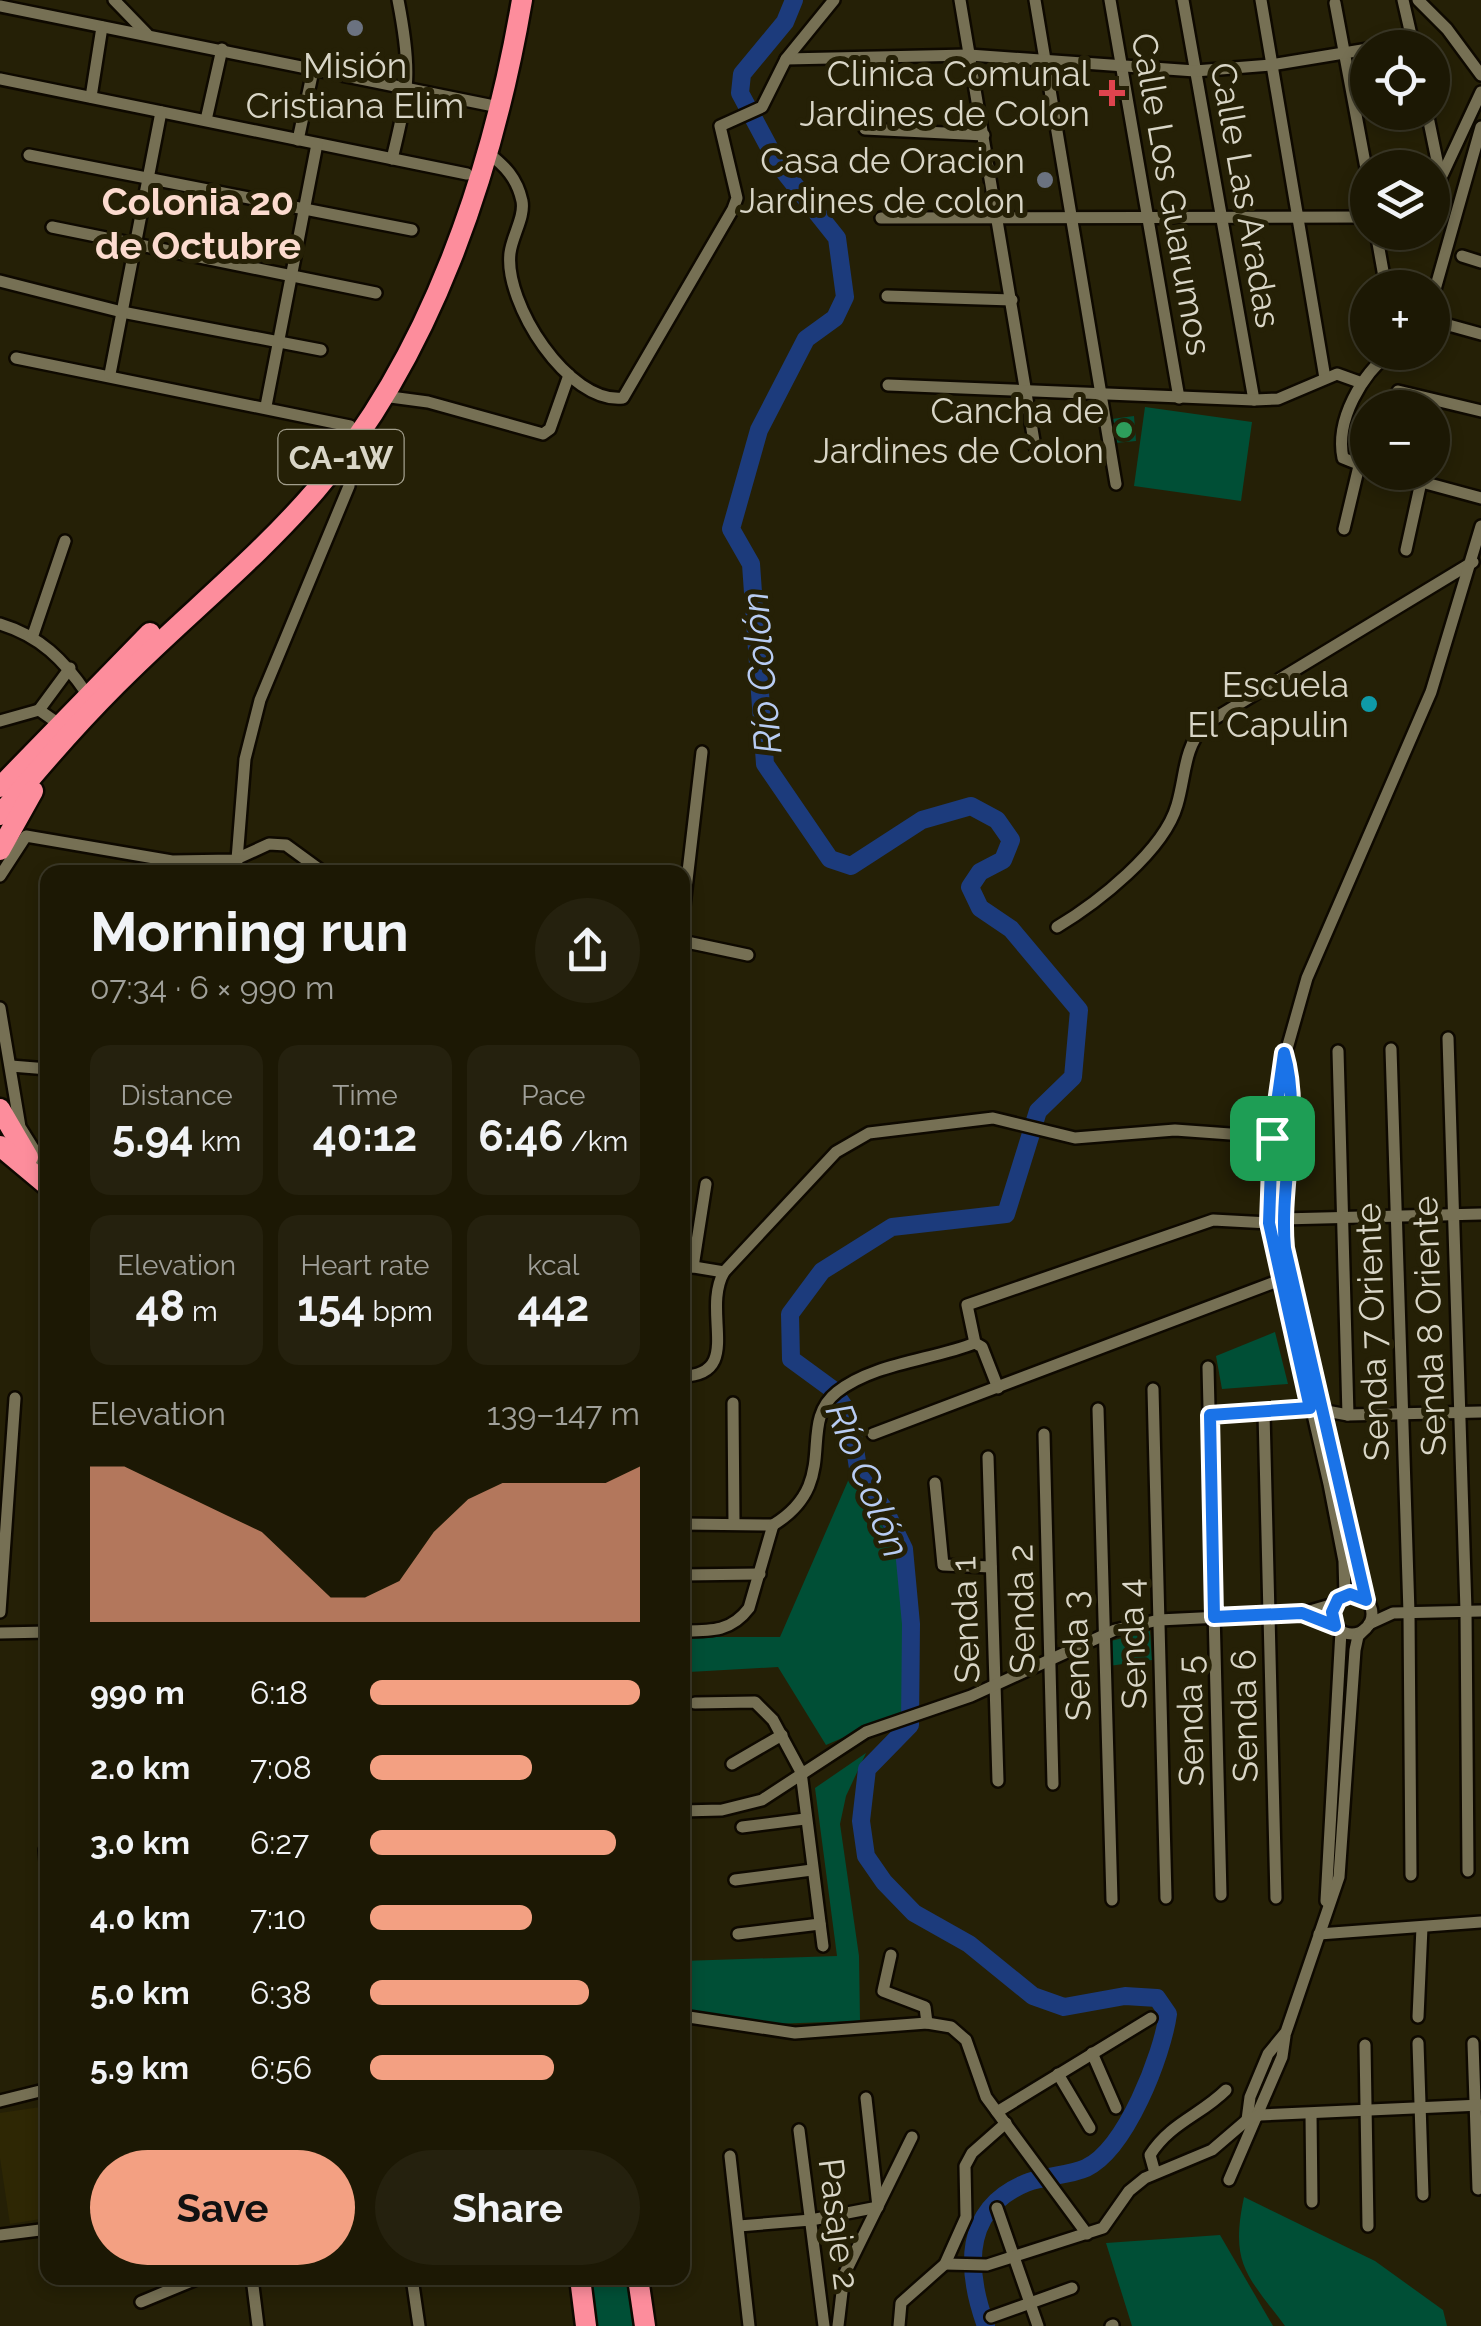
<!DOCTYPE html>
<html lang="en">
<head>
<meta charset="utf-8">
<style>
  body { margin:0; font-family:Raleway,sans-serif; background:#25210e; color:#f1f3f6; height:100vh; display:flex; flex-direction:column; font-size:38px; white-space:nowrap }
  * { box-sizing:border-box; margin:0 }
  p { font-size:32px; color:#a0a09a }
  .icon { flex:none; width:55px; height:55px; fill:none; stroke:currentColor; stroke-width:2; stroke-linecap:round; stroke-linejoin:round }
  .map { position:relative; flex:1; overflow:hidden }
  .side { position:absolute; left:40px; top:865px; width:650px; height:1420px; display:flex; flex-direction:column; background:#1c1804; border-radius:20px; box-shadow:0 5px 15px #0003,0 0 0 2px #3a3726 }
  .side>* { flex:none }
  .controls { position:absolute; left:1350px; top:30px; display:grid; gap:20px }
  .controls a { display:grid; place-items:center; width:100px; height:100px; border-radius:50%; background:#1c1804; box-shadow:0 5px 15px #0003,0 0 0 2px #3a3726; font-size:50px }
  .pin { position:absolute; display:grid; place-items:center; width:85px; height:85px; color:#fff; margin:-42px; border-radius:20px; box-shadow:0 5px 15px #0006 }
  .round { display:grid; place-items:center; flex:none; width:105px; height:105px; border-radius:52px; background:#25210e }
  .headline { display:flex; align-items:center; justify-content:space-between; height:170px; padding:0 50px }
  h1 { font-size:55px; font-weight:700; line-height:75px }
  .stats { display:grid; grid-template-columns:repeat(3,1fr); gap:15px; height:170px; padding:10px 50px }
  .stats div { display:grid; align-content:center; border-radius:20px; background:#25210e; text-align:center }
  .stats b { font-size:42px; font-weight:700 }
  .stats small { font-size:28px; font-weight:400 }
  .stats p { font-size:28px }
  .chart { height:280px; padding:20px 50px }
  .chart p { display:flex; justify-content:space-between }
  .chart svg { width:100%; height:180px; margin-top:10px; fill:#f3a082; opacity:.7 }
  .button { display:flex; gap:20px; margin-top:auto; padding:20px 50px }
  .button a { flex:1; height:115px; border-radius:60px; background:#f3a082; color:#111; font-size:40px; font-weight:700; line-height:115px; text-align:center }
  .button a+a { background:#25210e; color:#f1f3f6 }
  ul { padding:0 50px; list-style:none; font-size:32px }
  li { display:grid; grid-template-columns:160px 120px 1fr; align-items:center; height:75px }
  li i { height:25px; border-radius:12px; background:#f3a082 }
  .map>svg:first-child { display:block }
  .built { fill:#2e2704 }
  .green { fill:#004f36 }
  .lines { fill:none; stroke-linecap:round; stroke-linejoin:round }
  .river { stroke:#1c3b7c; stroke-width:18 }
  .street-casing { stroke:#0e0900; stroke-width:16 }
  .highway-casing { stroke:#0e0900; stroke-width:25 }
  .street { stroke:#767054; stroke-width:11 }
  .highway { stroke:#fd8d9c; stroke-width:20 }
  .route-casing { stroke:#fff; stroke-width:20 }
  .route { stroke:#1a73e8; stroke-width:12 }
  .worship-dot { fill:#6b7280; stroke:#252006; stroke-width:4 }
  .health-dot { fill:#e0444e; stroke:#252006; stroke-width:4 }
  .leisure-dot { fill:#2e9e5b; stroke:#252006; stroke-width:4 }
  .culture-dot { fill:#0f9aa8; stroke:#252006; stroke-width:4 }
  .labels { text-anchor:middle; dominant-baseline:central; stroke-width:10; stroke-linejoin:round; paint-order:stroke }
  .shield { fill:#252006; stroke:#a39f8d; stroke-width:2.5 }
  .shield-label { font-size:32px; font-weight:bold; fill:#d9d6c7 }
  .poi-label { font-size:35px; fill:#d9d6c7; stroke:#252006; text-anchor:end }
  .street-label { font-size:35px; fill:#d9d6c7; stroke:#252006 }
  .neighbourhood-label { font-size:38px; font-weight:bold; fill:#fcdbcf; stroke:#252006 }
  .water-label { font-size:38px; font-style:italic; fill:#b8ccf3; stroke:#252006 }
</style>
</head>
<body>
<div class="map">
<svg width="1481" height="2326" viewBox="0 0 1481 2326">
  <rect width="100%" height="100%" fill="#252006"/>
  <path class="built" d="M47,2106V2218L10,2224L0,2158V2113Z"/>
  <g class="green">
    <path d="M1145,407L1252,422L1241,501L1134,486Z"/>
    <path d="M1134,416L1136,441L1115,443L1112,419Z"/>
    <path d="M1275,1332L1288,1384L1222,1389L1216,1356Z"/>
    <path d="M851,1474L898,1552L907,1623L903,1712L826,1745L778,1667L689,1672L690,1737L683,1738V1637H780Z"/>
    <path d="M1150,1631L1152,1660L1109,1666L1107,1642Z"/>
    <path d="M866,1753L846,1796L840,1824L859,1956L860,2021L770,2024L683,2011L682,1961L837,1956L815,1788Z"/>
    <path d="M1244,2197L1375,2261L1443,2310L1447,2326H1285C1246,2274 1230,2264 1244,2197Z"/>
    <path d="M1220,2235L1273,2326H1132L1106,2243Z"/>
    <path d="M587,2278H626L633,2326H594Z"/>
  </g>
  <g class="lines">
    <path class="river" d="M794,0L785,22L742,74L740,93L778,164L837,238L845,297L835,318L806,339L759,430L731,529L751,564L765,764L830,859L851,866L922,820L971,806L997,820L1011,840L1003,860L980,872L970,887L980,908L1011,929L1079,1010L1073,1077L1038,1111L1006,1214L892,1227L822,1271L790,1314L791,1359L832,1389L850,1415L859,1475L885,1510L904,1549L911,1624L910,1725L867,1769L861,1821L866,1856L884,1882L914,1913L969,1944L1033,1996L1064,2007L1125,1996L1157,1998L1168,2014C1162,2056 1126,2149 1086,2168C1068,2176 1045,2175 1026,2183C962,2209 966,2271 986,2326"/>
    <defs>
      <g id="street">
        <path d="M114,0L147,34"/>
        <path d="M960,0L1035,447"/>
        <path d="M1035,0L1116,484"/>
        <path d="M1110,0L1179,398"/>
        <path d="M1183,0L1254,400"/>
        <path d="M1261,0L1325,378"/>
        <path d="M1403,0L1414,48"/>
        <path d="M1418,0L1447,29L1481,75"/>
        <path d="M1335,3L1368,179"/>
        <path d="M0,6L489,105"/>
        <path d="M1378,48L1412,41"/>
        <path d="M786,59L969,55L1195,71L1271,65L1368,49"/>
        <path d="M0,79L467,174"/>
        <path d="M91,97L102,27"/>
        <path d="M1427,112L1441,180"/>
        <path d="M206,120L222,49"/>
        <path d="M865,129L984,135"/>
        <path d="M298,140L314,66"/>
        <path d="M487,152C505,166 517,178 522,201C525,217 512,236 510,253C504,303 568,404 623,398L733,209L737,198L720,126L762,107L786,59L834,0"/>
        <path d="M29,155L412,230"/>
        <path d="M392,159C409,89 412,71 398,0"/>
        <path d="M1432,197L1481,92"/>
        <path d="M881,218L1368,217"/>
        <path d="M52,227L376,293"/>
        <path d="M1376,232L1386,288"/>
        <path d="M1462,256L1481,262"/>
        <path d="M0,281L122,312L321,350"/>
        <path d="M887,296L1012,300"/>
        <path d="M1432,300L1481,127"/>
        <path d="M1445,324L1481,334"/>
        <path d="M16,358L350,426"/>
        <path d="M110,374L161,112"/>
        <path d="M888,385L1254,400L1278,399L1337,374L1362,383"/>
        <path d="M1398,391L1481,411"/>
        <path d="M383,396L428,402L543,434L550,429L569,375"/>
        <path d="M266,406L317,144"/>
        <path d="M1368,468L1343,458C1335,420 1362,374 1391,352"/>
        <path d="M1385,472L1481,498"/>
        <path d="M1344,529L1359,466"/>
        <path d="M1406,550L1421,482"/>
        <path d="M0,624C40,636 64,660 87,694"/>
        <path d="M33,635L65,541"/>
        <path d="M39,710L70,668"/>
        <path d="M0,721L39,710L59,724"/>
        <path d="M236,872L245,759L260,700L349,486L350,467L342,457"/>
        <path d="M0,876L26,836L172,861L234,860L269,844L286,845L323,872"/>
        <path d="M682,923L702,752"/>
        <path d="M1057,927C1097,903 1164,851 1177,805C1186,774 1183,751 1204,725L1473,562"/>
        <path d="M682,941L748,955"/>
        <path d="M0,1008L20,1127L48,1172"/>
        <path d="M1448,1038L1466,1611L1468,1871"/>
        <path d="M1391,1049L1409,1613L1411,1875"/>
        <path d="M1338,1051L1348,1415"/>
        <path d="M1285,1057L1291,1078L1282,1219L1285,1248L1366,1600"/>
        <path d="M11,1066L48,1069"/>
        <path d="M682,1265L724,1272"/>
        <path d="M693,1267L706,1184"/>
        <path d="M1208,1367L1221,1895"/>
        <path d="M682,1376C744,1375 701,1312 724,1272L836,1152L869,1133L993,1118L1075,1138L1175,1130L1272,1137"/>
        <path d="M998,1388L982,1347L975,1343L967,1305L1213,1220L1269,1223L1282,1219L1481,1214"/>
        <path d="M1153,1389L1166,1898"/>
        <path d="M733,1403L734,1524"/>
        <path d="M1098,1409L1112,1900"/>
        <path d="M1264,1413L1276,1898"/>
        <path d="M1210,1415L1310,1408L1348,1415L1481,1412"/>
        <path d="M873,1434L1280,1280"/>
        <path d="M1044,1434L1053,1784"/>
        <path d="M988,1457L998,1781"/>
        <path d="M935,1483L943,1565L991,1567"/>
        <path d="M682,1524L773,1525L749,1608C731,1632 711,1631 682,1631"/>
        <path d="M773,1525C843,1482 795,1425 837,1392C874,1363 932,1360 975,1343"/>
        <path d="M682,1575L760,1574"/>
        <circle cx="1352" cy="1614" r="20"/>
        <path d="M1345,1595L1344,1561L1329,1484L1269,1223L1279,1077L1307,978L1431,692L1481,526"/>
        <path d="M0,1612L15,1398"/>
        <path d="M1369,1624L1393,1613L1481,1611"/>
        <path d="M0,1633L48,1632"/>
        <path d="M695,1703L755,1702L773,1720L801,1772L823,1946"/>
        <path d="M732,1764L782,1735"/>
        <path d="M682,1811L722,1810L762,1800L866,1732L971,1696L1115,1630L1159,1620L1303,1613L1334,1604"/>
        <path d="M742,1827L805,1819"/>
        <path d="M45,1850L48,1883"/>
        <path d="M735,1880L812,1870"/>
        <path d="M1326,1901L1341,1631"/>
        <path d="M738,1934L820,1924"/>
        <path d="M1319,1934L1481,1922"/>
        <path d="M891,1955L883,1991L925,2007L927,2023"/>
        <path d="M682,2016L795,2033L927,2023L951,2027L966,2040L986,2097L1087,2234"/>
        <path d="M1418,2017L1422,1927"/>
        <path d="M1418,2043L1423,2195"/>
        <path d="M1473,2043L1478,2189"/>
        <path d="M1365,2045L1368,2226"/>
        <path d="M1092,2053L1116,2108"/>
        <path d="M1058,2074L1090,2128"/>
        <path d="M0,2101L48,2089"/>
        <path d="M997,2112L1151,2018"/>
        <path d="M1311,2114L1312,2202"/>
        <path d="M1247,2120L1250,2097L1268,2054L1286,2032L1339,1877L1355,1650L1358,1636L1366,1628"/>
        <path d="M799,2130L824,2326"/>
        <path d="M730,2156L749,2326"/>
        <path d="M1155,2173L1150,2155C1170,2123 1201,2115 1226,2090"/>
        <path d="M1229,2180L1282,2057L1285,2036"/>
        <path d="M997,2208L1038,2326"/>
        <path d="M739,2226L811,2220L878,2207L866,2098"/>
        <path d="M0,2235L48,2229"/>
        <path d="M945,2264L987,2265L1103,2228L1129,2191L1145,2178L1212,2150L1247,2120L1260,2115L1481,2105"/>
        <path d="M252,2278L258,2326"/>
        <path d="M412,2278L419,2326"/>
        <path d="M141,2302L199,2278"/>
        <path d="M991,2317L1072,2288"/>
        <path d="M838,2326L844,2275L912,2137"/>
        <path d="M899,2326L901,2303L945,2264L966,2217L965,2166L972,2153L1006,2123"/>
        <path d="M1111,2326L1113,2325"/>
      </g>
      <g id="highway">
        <path d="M0,787L150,633"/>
        <path d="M0,815C36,771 75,726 116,685C181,619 255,561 316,490C431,357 493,170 522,0"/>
        <path d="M0,850L33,791"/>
        <path d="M0,1109L28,1157"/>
        <path d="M0,1146L48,1186"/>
        <path d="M580,2278L586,2326"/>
        <path d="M638,2278L645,2326"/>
      </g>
    </defs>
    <use href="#street" class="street-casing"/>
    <use href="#highway" class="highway-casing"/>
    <use href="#street" class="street"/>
    <use href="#highway" class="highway"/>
  </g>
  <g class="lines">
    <defs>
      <path id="route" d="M1284,1053C1302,1114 1279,1185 1285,1248L1366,1600L1350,1594L1338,1599L1332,1612L1335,1626L1302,1613L1214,1617L1210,1415L1310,1408L1269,1223L1272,1138Z"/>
    </defs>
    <use href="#route" class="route-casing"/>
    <use href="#route" class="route"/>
  </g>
  <g class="worship-dot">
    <circle cx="355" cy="28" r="10"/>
    <circle cx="1045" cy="180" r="10"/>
  </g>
  <path class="health-dot" d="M1107 78h10v10h10v10h-10v10h-10v-10h-10v-10h10z"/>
  <circle class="leisure-dot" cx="1124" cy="430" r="10"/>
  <circle class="culture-dot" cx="1369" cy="704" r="10"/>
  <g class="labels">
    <rect class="shield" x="278.5" y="430" width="125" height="54" rx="8"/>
    <g class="shield-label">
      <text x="341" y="457">CA-1W</text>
    </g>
    <g class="poi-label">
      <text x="355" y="65" text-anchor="middle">Misión<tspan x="355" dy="40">Cristiana Elim</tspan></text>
      <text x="1090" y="73">Clinica Comunal<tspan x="1090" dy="40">Jardines de Colon</tspan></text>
      <text x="1025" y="160">Casa de Oracion<tspan x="1025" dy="40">Jardines de colon</tspan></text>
      <text x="1104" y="410">Cancha de<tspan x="1104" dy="40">Jardines de Colon</tspan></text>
      <text x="1349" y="684">Escuela<tspan x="1349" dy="40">El Capulin</tspan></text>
    </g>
    <g class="street-label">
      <text transform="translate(1172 194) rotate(80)">Calle Los Guarumos</text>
      <text transform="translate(1246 195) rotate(80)">Calle Las Aradas</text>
      <text transform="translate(1429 1326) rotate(-92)">Senda 8 Oriente</text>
      <text transform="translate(1372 1332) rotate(-92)">Senda 7 Oriente</text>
      <text transform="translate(1021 1609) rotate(-91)">Senda 2</text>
      <text transform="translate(965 1620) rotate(-92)">Senda 1</text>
      <text transform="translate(1132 1644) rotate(-92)">Senda 4</text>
      <text transform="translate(1076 1656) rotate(-92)">Senda 3</text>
      <text transform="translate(1244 1716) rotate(-91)">Senda 6</text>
      <text transform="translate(1190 1721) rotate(-91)">Senda 5</text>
      <text transform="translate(839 2224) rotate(83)">Pasaje 2</text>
    </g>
    <g class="neighbourhood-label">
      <text x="198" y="201">Colonia 20<tspan x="198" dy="44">de Octubre</tspan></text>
    </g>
    <g class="water-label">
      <text transform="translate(761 673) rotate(-95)">Río Colón</text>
      <text transform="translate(868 1480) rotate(68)">Río Colón</text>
    </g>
  </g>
</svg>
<div class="controls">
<a><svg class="icon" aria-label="locate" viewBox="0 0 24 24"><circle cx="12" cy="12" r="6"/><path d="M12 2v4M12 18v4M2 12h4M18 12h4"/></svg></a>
<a><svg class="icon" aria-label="layers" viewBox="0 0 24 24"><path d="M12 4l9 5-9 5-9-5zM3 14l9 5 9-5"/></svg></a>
<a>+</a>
<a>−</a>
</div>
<div class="pin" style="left:1272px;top:1138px;background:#1e9e55"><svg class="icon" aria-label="arrive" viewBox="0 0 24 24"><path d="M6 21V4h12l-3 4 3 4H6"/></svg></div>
<section class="side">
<div class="headline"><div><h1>Morning run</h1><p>07:34 · 6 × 990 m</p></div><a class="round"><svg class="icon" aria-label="share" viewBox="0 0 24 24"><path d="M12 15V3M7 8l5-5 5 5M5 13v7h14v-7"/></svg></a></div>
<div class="stats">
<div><p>Distance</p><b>5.94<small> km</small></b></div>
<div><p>Time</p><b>40:12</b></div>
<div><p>Pace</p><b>6:46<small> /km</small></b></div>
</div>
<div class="stats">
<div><p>Elevation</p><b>48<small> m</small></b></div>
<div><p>Heart rate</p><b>154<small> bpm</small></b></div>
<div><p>kcal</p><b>442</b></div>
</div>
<div class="chart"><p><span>Elevation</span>139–147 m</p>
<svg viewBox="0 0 160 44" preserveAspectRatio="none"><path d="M0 44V6L10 6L20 10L30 14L40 18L50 22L60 30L70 38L80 38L90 34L100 22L110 14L120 10L130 10L140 10L150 10L160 6V44z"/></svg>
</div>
<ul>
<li><b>990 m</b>6:18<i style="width:100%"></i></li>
<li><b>2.0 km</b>7:08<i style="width:60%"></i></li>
<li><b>3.0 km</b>6:27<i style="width:91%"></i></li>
<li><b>4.0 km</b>7:10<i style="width:60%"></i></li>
<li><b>5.0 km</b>6:38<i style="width:81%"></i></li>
<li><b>5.9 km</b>6:56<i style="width:68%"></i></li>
</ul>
<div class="button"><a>Save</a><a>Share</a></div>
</section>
</div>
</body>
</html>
